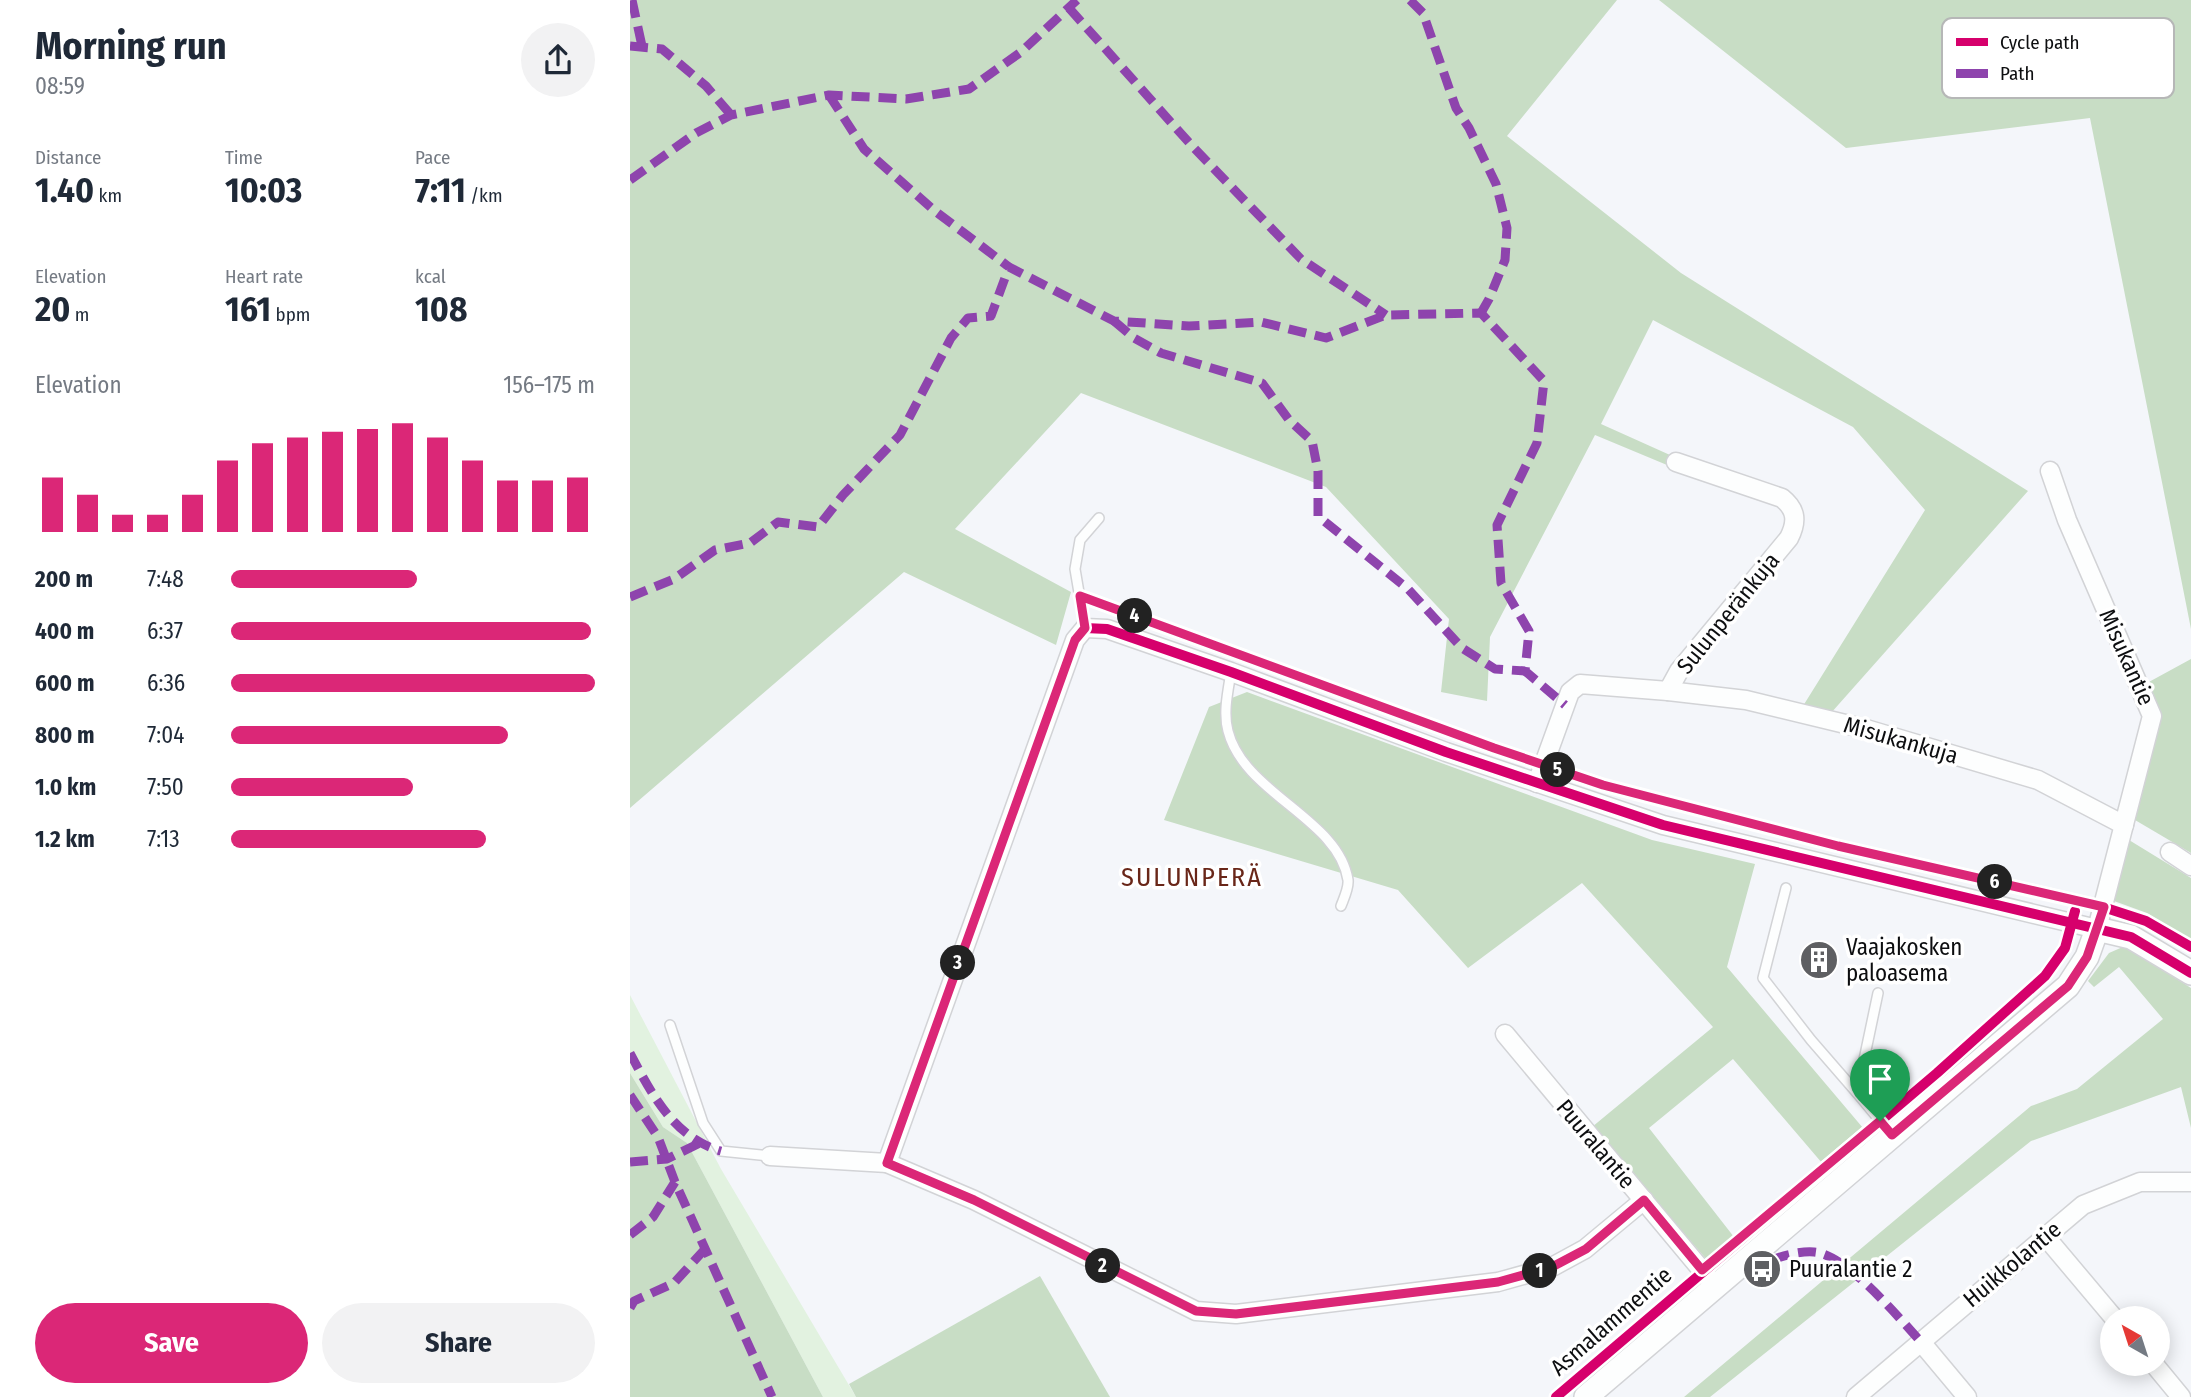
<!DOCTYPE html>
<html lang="en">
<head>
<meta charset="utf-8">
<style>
  body { margin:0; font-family:"Fira Sans Condensed",sans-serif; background:#f2f2f3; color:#1f2937; height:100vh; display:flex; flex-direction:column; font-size:26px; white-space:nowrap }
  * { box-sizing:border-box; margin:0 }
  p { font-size:23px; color:#747a83 }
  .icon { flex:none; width:38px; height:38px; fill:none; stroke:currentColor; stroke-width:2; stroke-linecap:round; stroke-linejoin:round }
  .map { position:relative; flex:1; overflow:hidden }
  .details { display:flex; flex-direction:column; background:#fff; width:630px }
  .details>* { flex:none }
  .needle { width:46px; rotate:321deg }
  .buttons { position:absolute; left:1470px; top:1306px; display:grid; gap:14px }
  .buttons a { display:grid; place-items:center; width:70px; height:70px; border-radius:50%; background:#fff; box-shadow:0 4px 18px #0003; font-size:35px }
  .pin { position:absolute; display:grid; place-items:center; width:60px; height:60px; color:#fff; margin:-72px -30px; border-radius:50% 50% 50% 0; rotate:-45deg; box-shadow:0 0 7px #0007 }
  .pin .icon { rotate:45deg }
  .km { position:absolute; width:35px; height:35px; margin:-18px; border-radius:50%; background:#222; color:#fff; font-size:19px; line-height:35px; text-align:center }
  .round { display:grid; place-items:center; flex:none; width:74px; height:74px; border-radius:37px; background:#f2f2f3 }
  .overview { display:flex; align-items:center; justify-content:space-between; height:119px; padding:0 35px }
  h1 { font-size:38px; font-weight:700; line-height:52px }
  .figures { display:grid; grid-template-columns:repeat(3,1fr); gap:10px; height:119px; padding:7px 35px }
  .figures div { display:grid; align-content:center }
  .figures b { font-size:35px; font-weight:700 }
  .figures small { font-size:19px; font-weight:400 }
  .figures p { font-size:19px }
  .chart { height:196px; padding:14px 35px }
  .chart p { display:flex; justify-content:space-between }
  .chart svg { width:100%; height:126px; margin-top:7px; stroke:#db2777; stroke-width:6 }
  .button { display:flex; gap:14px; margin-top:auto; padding:14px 35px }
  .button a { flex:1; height:80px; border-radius:42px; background:#db2777; color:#fff; font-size:28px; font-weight:700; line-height:80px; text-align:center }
  .button a+a { background:#f2f2f3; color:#1f2937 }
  ul { padding:0 35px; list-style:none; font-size:23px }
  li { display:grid; grid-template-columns:112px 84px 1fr; align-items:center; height:52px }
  li i { height:18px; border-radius:9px; background:#db2777 }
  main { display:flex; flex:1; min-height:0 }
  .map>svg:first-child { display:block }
  .green { fill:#e2f2e0 }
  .forest { fill:#c8ddc5 }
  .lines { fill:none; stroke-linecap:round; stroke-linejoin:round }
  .service-casing { stroke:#d2d3d6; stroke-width:12 }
  .minor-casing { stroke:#d2d3d6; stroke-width:21 }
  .tertiary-casing { stroke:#d2d3d6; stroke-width:26 }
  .service { stroke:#fdfefe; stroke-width:9 }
  .minor { stroke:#fdfefe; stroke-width:18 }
  .tertiary { stroke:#fdfefe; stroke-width:23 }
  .quiet { stroke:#8e44ad; stroke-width:9; stroke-dasharray:18 9; stroke-linecap:butt }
  .cycleway-casing { stroke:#fff; stroke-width:15 }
  .cycleway { stroke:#d6006c; stroke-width:10 }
  .route-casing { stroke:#fff; stroke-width:14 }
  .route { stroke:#db2777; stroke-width:9 }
  .labels { text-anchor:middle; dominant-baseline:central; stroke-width:7; stroke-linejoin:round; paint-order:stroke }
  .street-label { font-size:23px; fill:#0d0e10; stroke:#fff }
  .poi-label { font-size:23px; fill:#0d0e10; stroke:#fff; text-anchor:start }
  .quarter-label { font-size:26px; letter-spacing:2px; fill:#692618; stroke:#fff }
  .key { fill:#fff; stroke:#b6b7b7; stroke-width:2 }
  .key-label { font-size:19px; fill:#0d0e10 }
</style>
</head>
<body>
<main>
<section class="details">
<div class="overview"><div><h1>Morning run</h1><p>08:59</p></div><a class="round"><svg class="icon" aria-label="share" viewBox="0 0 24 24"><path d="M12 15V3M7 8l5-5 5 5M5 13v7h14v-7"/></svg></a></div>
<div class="figures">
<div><p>Distance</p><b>1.40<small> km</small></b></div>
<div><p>Time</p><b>10:03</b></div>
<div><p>Pace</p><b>7:11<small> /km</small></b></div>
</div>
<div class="figures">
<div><p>Elevation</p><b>20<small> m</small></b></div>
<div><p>Heart rate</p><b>161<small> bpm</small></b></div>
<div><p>kcal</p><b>108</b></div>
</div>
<div class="chart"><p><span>Elevation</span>156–175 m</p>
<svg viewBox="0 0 160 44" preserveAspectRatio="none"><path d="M5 44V25M15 44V31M25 44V38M35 44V38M45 44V31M55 44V19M65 44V13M75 44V11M85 44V9M95 44V8M105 44V6M115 44V11M125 44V19M135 44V26M145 44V26M155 44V25"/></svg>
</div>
<ul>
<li><b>200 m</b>7:48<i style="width:51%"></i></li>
<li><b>400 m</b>6:37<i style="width:99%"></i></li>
<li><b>600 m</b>6:36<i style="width:100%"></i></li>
<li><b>800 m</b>7:04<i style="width:76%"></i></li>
<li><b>1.0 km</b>7:50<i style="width:50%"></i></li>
<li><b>1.2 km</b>7:13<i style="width:70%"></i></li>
</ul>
<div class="button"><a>Save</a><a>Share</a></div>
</section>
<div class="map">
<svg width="1561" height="1397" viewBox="0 0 1561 1397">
  <rect width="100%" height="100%" fill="#f4f6fa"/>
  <path class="green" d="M0,995L91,1169L226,1397H193L57,1143L33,1127L0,1073Z"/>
  <g class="forest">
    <path d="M0,0H987L877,136L1051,273L1398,491L1201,713L1173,706L1295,510L1223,427L1023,320L971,424L1040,455L1037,465L965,435L860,637L857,701L811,692L819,619L696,487L451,393L325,529L441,592L426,645L274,572L0,808Z"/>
    <path d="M1029,0H1561V629L1460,118L1216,148Z"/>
    <path d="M1561,659V853L1505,820L1529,711L1517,683Z"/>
    <path d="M617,692L1022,840L1125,864L1097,967L1233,1128L1192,1163L1103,1059L1019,1128L1104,1237L1077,1260L962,1127L1083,1027L952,883L838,968L768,890L534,820L579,707Z"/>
    <path d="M1499,840L1561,878V941L1517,913L1484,901Z"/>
    <path d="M1495,946L1561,988V1128L1551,1087L1401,1141L1080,1397H1054L1401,1106L1447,1089L1533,1019L1489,967L1464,987L1458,981L1479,953Z"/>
    <path d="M0,1073L33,1127L57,1143L193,1397H0Z"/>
    <path d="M410,1276L480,1397H226L219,1384Z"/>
  </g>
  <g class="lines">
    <defs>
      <g id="service">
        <path d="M455,628L445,569L450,540L469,518"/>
        <path d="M601,672C598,691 593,713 598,731C614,794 709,819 718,880C719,888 714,898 711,906"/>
        <path d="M1156,888L1133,978L1181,1040L1227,1093"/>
        <path d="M1248,993L1227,1093L1262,1135"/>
        <path d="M40,1025L73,1123L91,1151L140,1156"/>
      </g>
      <g id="minor">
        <path d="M1038,691L1116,700L1236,729L1408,780L1494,825"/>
        <path d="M907,783L940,692L950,684L1038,691L1049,671L1159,538C1167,522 1167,510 1152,498L1046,462"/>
        <path d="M1540,852L1561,866"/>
        <path d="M875,1034L1085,1286"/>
        <path d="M140,1156L257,1163L344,1200L566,1311L606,1314L868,1282L922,1267L955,1249L1014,1200"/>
        <path d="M257,1163L445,640L455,628L477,629L601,672L816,752L1033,825L1467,929L1522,716L1437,520L1420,471"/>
        <path d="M1415,1236L1484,1318"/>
        <path d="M1291,1342L1337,1397"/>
        <path d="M1523,1363L1551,1397"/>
        <path d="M1226,1397L1453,1205L1510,1182H1561"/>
      </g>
      <path id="tertiary" d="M956,1397L1438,986L1457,957L1467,929L1501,937L1561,973"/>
    </defs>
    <use href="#service" class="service-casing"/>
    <use href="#minor" class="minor-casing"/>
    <use href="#tertiary" class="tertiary-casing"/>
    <use href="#service" class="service"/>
    <use href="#minor" class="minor"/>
    <use href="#tertiary" class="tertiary"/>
    <g class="quiet">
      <path d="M2,0L12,46"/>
      <path d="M780,0L793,13L826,108L839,128L866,184L877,228L875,260L859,299L851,313"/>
      <path d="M439,8L563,147L671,259L756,315"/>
      <path d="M0,46L32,49L76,86L101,115"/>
      <path d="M199,95L234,149L305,211L379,267"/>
      <path d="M0,180L66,133L101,115L199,95L276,99L339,89L391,52L447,0"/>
      <path d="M484,321L504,338L531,353L632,383L659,420L682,441L688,471V516L778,589L832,648L865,669L895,671"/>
      <path d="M0,597L44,579L85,550L120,543L148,522L188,527L213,495L270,435L321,338L338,318L361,316L379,267L484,321L559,326L631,322L696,338L756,315L851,313L914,381L907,443L867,525L871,583L899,631L895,671L935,705"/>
      <path d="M0,1053C21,1093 44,1138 91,1151"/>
      <path d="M0,1095L28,1137L45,1182L142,1397"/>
      <path d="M0,1162L37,1159L72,1142"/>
      <path d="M0,1235L23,1217L45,1182"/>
      <path d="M1142,1260C1154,1255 1171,1251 1184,1252C1216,1254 1270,1319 1291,1342"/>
      <path d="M0,1308L4,1301L44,1283L76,1248"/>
    </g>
    <defs>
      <g id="cycleway">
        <path d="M450,596L864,748L973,785L1208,846L1473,907L1516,921L1561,947"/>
        <path d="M257,1163L445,640L455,628L477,629L601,672L816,752L1033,825L1501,937L1561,973"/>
        <path d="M926,1397L1307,1073L1415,976L1435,948L1445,911"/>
      </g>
    </defs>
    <use href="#cycleway" class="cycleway-casing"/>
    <use href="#cycleway" class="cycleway"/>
  </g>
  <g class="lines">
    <defs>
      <path id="route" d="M450,596L864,748L973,785L1208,846L1474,907L1457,957L1438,986L1262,1135L1250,1121L1072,1270L1014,1200L956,1249L922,1267L868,1282L606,1314L566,1311L344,1200L257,1163L445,640L455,628Z"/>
    </defs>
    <use href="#route" class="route-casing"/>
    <use href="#route" class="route"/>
  </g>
  <defs>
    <symbol id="building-disc" viewBox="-11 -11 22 22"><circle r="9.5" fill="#5e5f62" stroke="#fff"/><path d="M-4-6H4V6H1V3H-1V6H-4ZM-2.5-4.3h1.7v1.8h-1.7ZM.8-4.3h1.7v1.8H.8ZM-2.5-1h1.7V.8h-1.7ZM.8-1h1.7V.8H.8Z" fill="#fff"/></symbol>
    <symbol id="bus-disc" viewBox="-11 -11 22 22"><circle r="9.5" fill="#5e5f62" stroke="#fff"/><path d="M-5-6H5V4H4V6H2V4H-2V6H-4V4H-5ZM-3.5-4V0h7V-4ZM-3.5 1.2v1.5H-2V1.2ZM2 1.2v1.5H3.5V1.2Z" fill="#fff"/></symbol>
  </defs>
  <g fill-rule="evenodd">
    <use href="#building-disc" x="1167" y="938" width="44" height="44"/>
    <use href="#bus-disc" x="1110" y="1247" width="44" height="44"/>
  </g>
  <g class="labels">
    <g class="street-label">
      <text transform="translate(1098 613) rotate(-51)">Sulunperänkuja</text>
      <text transform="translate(1497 657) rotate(66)">Misukantie</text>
      <text transform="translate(1271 740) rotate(16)">Misukankuja</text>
      <text transform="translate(966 1144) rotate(50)">Puuralantie</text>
      <text transform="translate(1382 1264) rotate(-40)">Huikkolantie</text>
      <text transform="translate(981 1321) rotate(-41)">Asmalammentie</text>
    </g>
    <g class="poi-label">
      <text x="1216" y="947">Vaajakosken<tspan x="1216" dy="26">paloasema</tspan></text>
      <text x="1159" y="1269">Puuralantie 2</text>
    </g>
    <g class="quarter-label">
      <text x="562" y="877">SULUNPERÄ</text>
    </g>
  </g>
  <rect x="1312" y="18" width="232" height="80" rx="10" class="key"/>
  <rect x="1326" y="38" width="32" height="8" fill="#d6006c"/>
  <rect x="1326" y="69" width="32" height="9" fill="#8e44ad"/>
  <g class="key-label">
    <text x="1370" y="49">Cycle path</text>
    <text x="1370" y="80">Path</text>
  </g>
</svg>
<div class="buttons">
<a><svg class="needle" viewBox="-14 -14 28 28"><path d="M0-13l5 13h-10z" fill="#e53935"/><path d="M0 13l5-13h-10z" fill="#747a83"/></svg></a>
</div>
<div class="pin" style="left:1250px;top:1121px;background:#1e9e55"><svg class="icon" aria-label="arrive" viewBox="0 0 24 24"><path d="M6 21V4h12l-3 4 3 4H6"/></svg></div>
<b class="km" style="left:910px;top:1271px">1</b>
<b class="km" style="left:473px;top:1266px">2</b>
<b class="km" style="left:328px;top:963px">3</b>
<b class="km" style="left:505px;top:616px">4</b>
<b class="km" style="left:928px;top:770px">5</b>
<b class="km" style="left:1365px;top:882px">6</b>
</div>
</main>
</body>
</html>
